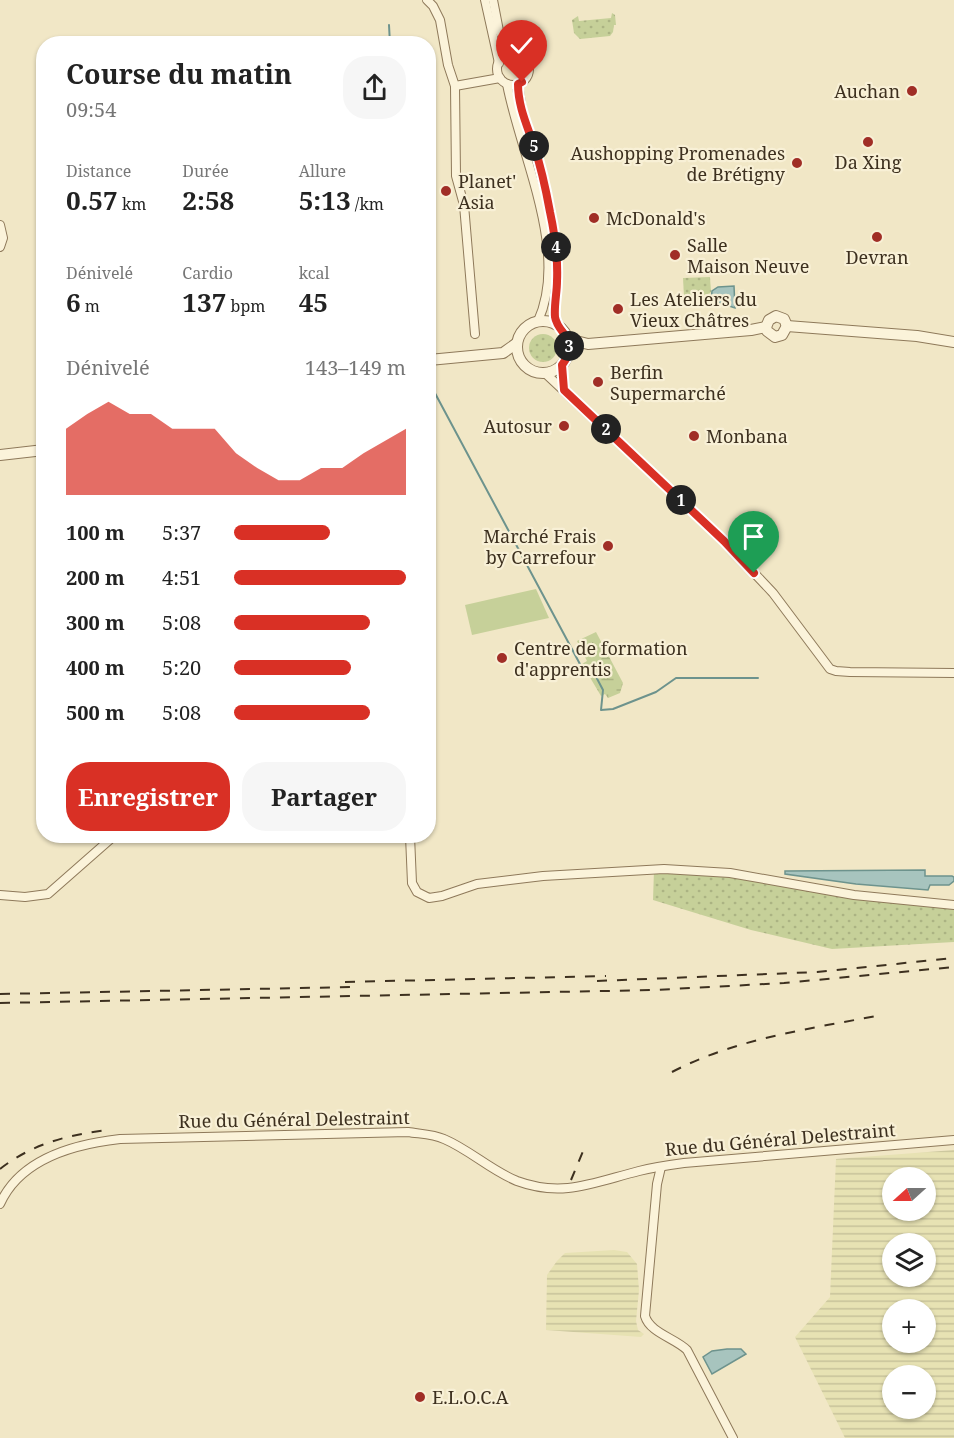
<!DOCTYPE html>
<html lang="fr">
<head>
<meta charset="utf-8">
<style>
  body { margin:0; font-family:"Noto Serif",serif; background:#f6f6f6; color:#222; height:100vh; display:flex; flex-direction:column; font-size:22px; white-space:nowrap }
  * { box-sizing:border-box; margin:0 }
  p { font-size:20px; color:#767676 }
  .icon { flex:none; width:33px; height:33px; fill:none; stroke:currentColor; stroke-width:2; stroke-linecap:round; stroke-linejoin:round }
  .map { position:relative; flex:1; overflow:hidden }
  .sheet { position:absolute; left:36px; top:36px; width:400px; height:807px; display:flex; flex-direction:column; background:#fff; border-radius:24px; box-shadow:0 2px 4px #0004 }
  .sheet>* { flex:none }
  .needle { width:39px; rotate:249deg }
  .tools { position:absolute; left:882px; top:1167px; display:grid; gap:12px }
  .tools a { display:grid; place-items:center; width:54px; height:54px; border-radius:50%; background:#fff; box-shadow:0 2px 4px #0004; font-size:30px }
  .pin { position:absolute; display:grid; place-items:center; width:51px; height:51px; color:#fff; margin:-62px -26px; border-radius:50% 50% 50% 0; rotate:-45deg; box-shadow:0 0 6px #0007 }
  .pin .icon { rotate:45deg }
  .km { position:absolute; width:30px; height:30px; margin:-15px; border-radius:50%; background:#222; color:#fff; font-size:16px; line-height:30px; text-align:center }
  .round { display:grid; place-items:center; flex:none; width:63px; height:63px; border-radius:24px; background:#f6f6f6 }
  .headline { display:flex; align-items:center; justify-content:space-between; height:102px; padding:0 30px }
  h1 { font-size:27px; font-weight:700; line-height:45px }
  .figures { display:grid; grid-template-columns:repeat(3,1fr); gap:9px; height:102px; padding:6px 30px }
  .figures div { display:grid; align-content:center }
  .figures b { font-size:26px; font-weight:700 }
  .figures small { font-size:16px; font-weight:400 }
  .figures p { font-size:16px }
  .chart { height:168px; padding:12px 30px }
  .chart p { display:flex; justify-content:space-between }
  .chart svg { width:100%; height:108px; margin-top:6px; fill:#d93025; opacity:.7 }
  .action { display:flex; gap:12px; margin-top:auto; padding:12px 30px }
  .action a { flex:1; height:69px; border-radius:24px; background:#d93025; color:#fff; font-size:24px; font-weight:700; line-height:69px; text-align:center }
  .action a+a { background:#f6f6f6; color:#222 }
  ul { padding:0 30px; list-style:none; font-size:20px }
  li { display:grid; grid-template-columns:96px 72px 1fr; align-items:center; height:45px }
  li i { height:15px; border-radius:8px; background:#d93025 }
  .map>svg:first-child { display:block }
  .farmland { fill:url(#farmland-rules); fill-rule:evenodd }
  .green { fill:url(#green-dots) }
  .wetland { fill:url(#wetland-marsh) }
  .pitch { fill:#c6d099 }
  .water { fill:#a7c4be; stroke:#6d938d; stroke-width:1.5 }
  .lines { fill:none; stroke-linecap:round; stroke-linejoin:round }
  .stream { stroke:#6d938d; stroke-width:2 }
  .minor-casing { stroke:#8e795a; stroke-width:10 }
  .tertiary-casing { stroke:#8e795a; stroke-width:12 }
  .minor { stroke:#fbf3da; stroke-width:8 }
  .tertiary { stroke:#fbf3da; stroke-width:10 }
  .rail { stroke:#3d301f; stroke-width:2; stroke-dasharray:10 10; stroke-linecap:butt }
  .route-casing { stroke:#fff; stroke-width:12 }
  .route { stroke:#d93025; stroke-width:8 }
  .poi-dot { fill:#a02e26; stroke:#f8f0d6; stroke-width:2 }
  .labels { text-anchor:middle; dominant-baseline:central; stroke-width:4.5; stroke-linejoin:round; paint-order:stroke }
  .poi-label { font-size:18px; fill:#3d301f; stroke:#f8f0d6; text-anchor:start }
  .street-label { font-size:18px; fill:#3d301f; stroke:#f8f0d6 }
</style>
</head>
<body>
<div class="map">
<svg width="954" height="1438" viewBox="0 0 954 1438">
  <defs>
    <pattern id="farmland-rules" width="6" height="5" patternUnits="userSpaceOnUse" patternTransform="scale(1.5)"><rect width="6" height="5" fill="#e7e2b3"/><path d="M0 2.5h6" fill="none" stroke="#c7c29a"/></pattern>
    <pattern id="green-dots" width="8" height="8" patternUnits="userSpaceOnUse" patternTransform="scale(1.5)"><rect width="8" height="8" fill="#c6d099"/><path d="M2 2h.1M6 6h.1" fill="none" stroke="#abb383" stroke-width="1.8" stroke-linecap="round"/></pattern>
    <pattern id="wetland-marsh" width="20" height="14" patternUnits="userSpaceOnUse" patternTransform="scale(1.5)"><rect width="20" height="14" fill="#c6d099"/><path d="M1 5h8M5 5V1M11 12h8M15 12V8" fill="none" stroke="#abb383"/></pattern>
  </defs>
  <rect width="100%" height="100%" fill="#f1e7c6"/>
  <g class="farmland">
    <path d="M954,1150V1438H845L795,1337L830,1297L836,1159ZM892,1178H926V1210H892ZM892,1244H926V1276H892ZM892,1310H926V1342H892ZM892,1376H926V1408H892Z"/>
    <path d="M614,1250L627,1252L637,1264L639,1290L636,1321L638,1330L644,1334L641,1337L546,1330L547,1275L557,1261L565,1253Z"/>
  </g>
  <g class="green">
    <path d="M612,13L615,15L616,25H614L613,32L610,36L580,39L574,33L572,20L578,16L579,21L611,18Z"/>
    <path d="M710,277L711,292L709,294L684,297L683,278Z"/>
    <circle cx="543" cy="348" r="14"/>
    <path d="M654,870L730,872L854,894L954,904V942L832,949L751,930L653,900Z"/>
  </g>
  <path class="wetland" d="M596,632L623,683L620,693L608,698L605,694L601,696L582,664L587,661L577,641Z"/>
  <path class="pitch" d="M536,589L549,618L472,635L465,605Z"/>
  <g class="water">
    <path d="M734,286L735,308L711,300L712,291L718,287Z"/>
    <path d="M925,870V876H952L954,877V881L949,885H930L928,890L856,884L785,874V871Z"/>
    <path d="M727,1349H741L746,1354L712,1374L703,1357L712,1351Z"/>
  </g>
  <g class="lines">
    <g class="stream">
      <path d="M389,25L390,44"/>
      <path d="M429,382L581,666L593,671L603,690L601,710L613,709L656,692L676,678H758"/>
    </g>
    <defs>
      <g id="minor">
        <path d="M427,0L433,6L440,20L448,65L455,86L456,176L464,205L475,334"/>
        <path d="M485,0L499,63"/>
        <path d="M493,0L499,31L513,54"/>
        <circle cx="513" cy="69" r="16"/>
        <path d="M507,84C520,154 570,252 538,321"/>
        <path d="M518,84L522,110L534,147L554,232L557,254V282L554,309L556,325"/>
        <path d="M455,86L500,78"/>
        <path d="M0,225L3,238L0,247"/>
        <path d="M562,365L564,389"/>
        <path d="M545,373L724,541L773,593L830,669L836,671L850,672L954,673"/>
        <path d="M410,836L412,883L417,892L429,898L442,896L477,884L543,876L664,869L730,873L854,895L954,905"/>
        <path d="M0,895L25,897L48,894L114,836"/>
        <path d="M661,1167L657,1184L645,1316C650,1333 675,1338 687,1350L733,1438"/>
        <path d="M0,1204C20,1159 75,1144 120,1139L408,1132C420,1134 433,1134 444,1139C470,1150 490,1170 517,1181C563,1198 595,1182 639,1171C654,1167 669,1165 684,1163L954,1140"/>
      </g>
      <g id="tertiary">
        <circle cx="543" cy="347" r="26"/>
        <path d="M787,326L917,336L954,342"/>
        <path d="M766,327L769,320L776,316L784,319L787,326"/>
        <path d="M766,327L767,331L775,337L782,335L787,326"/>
        <path d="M568,339L588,344L751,330L766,327"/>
        <path d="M429,360L503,353L517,343"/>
        <path d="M0,455L44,450"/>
      </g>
    </defs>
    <use href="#minor" class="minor-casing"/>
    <use href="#tertiary" class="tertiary-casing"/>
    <use href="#minor" class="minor"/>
    <use href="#tertiary" class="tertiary"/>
    <g class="rail">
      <path d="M597,981L817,972L954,958"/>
      <path d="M345,982L606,976"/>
      <path d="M0,994L354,987"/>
      <path d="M0,1003L654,990L784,983L954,967"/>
      <path d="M672,1072C737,1038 810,1029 881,1015"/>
      <path d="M0,1169C32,1144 67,1135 107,1130"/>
      <path d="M571,1180L586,1144"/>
    </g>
  </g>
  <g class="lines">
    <defs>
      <path id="route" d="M522,82L518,84C518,106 527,125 534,146C541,167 546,190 550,212C555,235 558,258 557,281C557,293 554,305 555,317C558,336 582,338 562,365L564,390L724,541L754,573"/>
    </defs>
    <use href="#route" class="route-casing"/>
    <use href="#route" class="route"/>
  </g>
  <g class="poi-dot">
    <circle cx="912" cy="91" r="6"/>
    <circle cx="868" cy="142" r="6"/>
    <circle cx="797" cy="163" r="6"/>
    <circle cx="446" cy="191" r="6"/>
    <circle cx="594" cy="218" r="6"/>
    <circle cx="877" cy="237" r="6"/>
    <circle cx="675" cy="255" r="6"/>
    <circle cx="618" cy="309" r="6"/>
    <circle cx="598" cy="382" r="6"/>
    <circle cx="564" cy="426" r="6"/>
    <circle cx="694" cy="436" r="6"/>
    <circle cx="608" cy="546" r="6"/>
    <circle cx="502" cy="658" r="6"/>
    <circle cx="420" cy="1397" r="6"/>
  </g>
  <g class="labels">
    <g class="poi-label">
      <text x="900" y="91" text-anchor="end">Auchan</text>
      <text x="785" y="153" text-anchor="end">Aushopping Promenades<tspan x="785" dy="21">de Brétigny</tspan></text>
      <text x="868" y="162" text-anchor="middle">Da Xing</text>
      <text x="458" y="181">Planet'<tspan x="458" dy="21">Asia</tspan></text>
      <text x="606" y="218">McDonald's</text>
      <text x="687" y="245">Salle<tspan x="687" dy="21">Maison Neuve</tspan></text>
      <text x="877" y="257" text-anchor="middle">Devran</text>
      <text x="630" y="299">Les Ateliers du<tspan x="630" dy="21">Vieux Châtres</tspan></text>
      <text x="610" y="372">Berfin<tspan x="610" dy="21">Supermarché</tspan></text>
      <text x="552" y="426" text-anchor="end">Autosur</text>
      <text x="706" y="436">Monbana</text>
      <text x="596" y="536" text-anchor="end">Marché Frais<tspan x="596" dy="21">by Carrefour</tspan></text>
      <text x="514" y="648">Centre de formation<tspan x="514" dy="21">d'apprentis</tspan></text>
      <text x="432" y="1397">E.L.O.C.A</text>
    </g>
    <g class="street-label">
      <text transform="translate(294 1119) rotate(-1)">Rue du Général Delestraint</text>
      <text transform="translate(780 1139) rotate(-5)">Rue du Général Delestraint</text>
    </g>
  </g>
</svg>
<div class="tools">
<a><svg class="needle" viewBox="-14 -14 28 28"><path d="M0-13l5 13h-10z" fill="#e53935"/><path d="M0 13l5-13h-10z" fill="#767676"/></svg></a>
<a><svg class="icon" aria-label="layers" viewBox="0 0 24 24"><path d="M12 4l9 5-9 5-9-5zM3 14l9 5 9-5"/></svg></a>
<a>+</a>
<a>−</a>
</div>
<div class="pin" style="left:754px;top:573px;background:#1e9e55"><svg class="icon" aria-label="arrive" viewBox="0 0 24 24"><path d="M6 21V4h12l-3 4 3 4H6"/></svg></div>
<div class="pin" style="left:522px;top:82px;background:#d93025"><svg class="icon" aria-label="check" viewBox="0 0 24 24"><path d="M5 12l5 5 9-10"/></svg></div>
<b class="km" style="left:681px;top:500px">1</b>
<b class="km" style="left:606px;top:429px">2</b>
<b class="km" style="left:569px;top:346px">3</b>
<b class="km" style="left:556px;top:247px">4</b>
<b class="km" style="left:534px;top:146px">5</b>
<section class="sheet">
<div class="headline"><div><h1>Course du matin</h1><p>09:54</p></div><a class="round"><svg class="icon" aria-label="share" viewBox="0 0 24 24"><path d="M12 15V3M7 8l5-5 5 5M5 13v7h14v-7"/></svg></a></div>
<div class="figures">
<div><p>Distance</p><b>0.57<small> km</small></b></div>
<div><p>Durée</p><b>2:58</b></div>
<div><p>Allure</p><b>5:13<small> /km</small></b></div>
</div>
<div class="figures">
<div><p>Dénivelé</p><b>6<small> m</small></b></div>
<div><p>Cardio</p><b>137<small> bpm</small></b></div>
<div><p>kcal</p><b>45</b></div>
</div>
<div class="chart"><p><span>Dénivelé</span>143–149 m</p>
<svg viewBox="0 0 160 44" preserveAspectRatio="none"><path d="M0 44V17L10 11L20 6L30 11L40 11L50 17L60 17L70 17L80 27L90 33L100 38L110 38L120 33L130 33L140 27L150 22L160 17V44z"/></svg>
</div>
<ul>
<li><b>100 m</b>5:37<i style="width:56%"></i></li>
<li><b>200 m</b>4:51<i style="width:100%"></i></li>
<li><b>300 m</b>5:08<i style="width:79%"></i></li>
<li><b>400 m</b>5:20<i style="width:68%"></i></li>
<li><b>500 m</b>5:08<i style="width:79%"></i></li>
</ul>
<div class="action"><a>Enregistrer</a><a>Partager</a></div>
</section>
</div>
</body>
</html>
